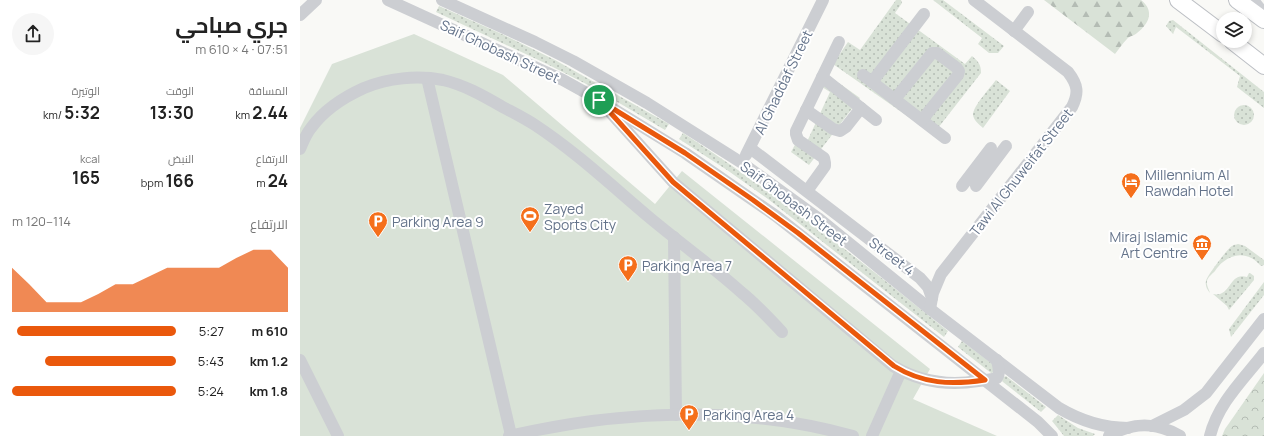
<!DOCTYPE html>
<html lang="ar">
<head>
<meta charset="utf-8">
<style>
  body { margin:0; font-family:Manrope,Cairo,sans-serif; background:#f6f6f6; color:#222; direction:rtl; height:100vh; display:flex; flex-direction:column; font-size:15px; white-space:nowrap }
  * { box-sizing:border-box; margin:0 }
  p { font-size:13px; color:#767676 }
  .icon { flex:none; width:22px; height:22px; fill:none; stroke:currentColor; stroke-width:2; stroke-linecap:round; stroke-linejoin:round }
  .map { position:relative; flex:1; overflow:hidden; direction:ltr }
  .details { display:flex; flex-direction:column; background:#fff; width:300px }
  .details>* { flex:none }
  .buttons { position:absolute; left:916px; top:12px; display:grid; gap:8px }
  .buttons a { display:grid; place-items:center; width:36px; height:36px; border-radius:50%; background:#fff; box-shadow:0 2px 6px #0003; font-size:20px }
  .pin { position:absolute; display:grid; place-items:center; width:34px; height:34px; color:#fff; margin:-17px; border:2px solid #fff; border-radius:50%; box-shadow:0 1px 4px #0007 }
  .round { display:grid; place-items:center; flex:none; width:42px; height:42px; border-radius:21px; background:#f6f6f6 }
  .summary { display:flex; align-items:center; justify-content:space-between; height:68px; padding:0 12px }
  h1 { font-size:22px; font-weight:700; line-height:30px }
  .figures { display:grid; grid-template-columns:repeat(3,1fr); gap:6px; height:68px; padding:4px 12px }
  .figures div { display:grid; align-content:center }
  .figures b { font-size:17px; font-weight:700 }
  .figures small { font-size:11px; font-weight:400 }
  .figures p { font-size:11px }
  .chart { height:112px; padding:8px 12px }
  .chart p { display:flex; justify-content:space-between }
  .chart svg { width:100%; height:72px; margin-top:4px; fill:#ea580c; opacity:.7 }
  ul { padding:0 12px; list-style:none; font-size:13px }
  li { display:grid; grid-template-columns:64px 48px 1fr; align-items:center; height:30px }
  li i { height:10px; border-radius:5px; background:#ea580c }
  main { display:flex; flex:1; min-height:0 }
  .map>svg:first-child { display:block }
  .grass { fill:url(#grass-dots) }
  .forest { fill:url(#forest-firs) }
  .park { fill:url(#park-crowns) }
  .pitch { fill:#d9e2d7 }
  .lines { fill:none; stroke-linecap:round; stroke-linejoin:round }
  .major-casing { stroke:#bcbfc4; stroke-width:18 }
  .minor { stroke:#ccced2; stroke-width:12 }
  .major { stroke:#fff; stroke-width:16 }
  .route-casing { stroke:#fff; stroke-width:8 }
  .route { stroke:#ea580c; stroke-width:5 }
  .labels { text-anchor:middle; dominant-baseline:central; stroke-width:4; stroke-linejoin:round; paint-order:stroke }
  .street-label { font-size:14px; fill:#65748b; stroke:#fff }
  .poi-label { font-size:14px; fill:#65748b; stroke:#fff; text-anchor:start }
</style>
</head>
<body>
<main>
<div class="map">
<svg width="964" height="436" viewBox="0 0 964 436">
  <defs>
    <pattern id="grass-dots" width="8" height="8" patternUnits="userSpaceOnUse"><rect width="8" height="8" fill="#d9e2d7"/><path d="M2 2h.1M6 6h.1" fill="none" stroke="#b4bcb4" stroke-width="1.8" stroke-linecap="round"/></pattern>
    <pattern id="forest-firs" width="22" height="20" patternUnits="userSpaceOnUse"><rect width="22" height="20" fill="#d9e2d7"/><path d="M5 1l3.5 6h-7zM16 11l3.5 6h-7z" fill="#b4bcb4"/></pattern>
    <pattern id="park-crowns" width="20" height="18" patternUnits="userSpaceOnUse"><rect width="20" height="18" fill="#d9e2d7"/><path d="M2 6a3 3 0 1 1 6 0M12 15a3 3 0 1 1 6 0" fill="none" stroke="#b4bcb4"/></pattern>
  </defs>
  <rect width="100%" height="100%" fill="#f9f9f6"/>
  <g class="grass">
    <path d="M596,0H601L602,3L595,13L665,64L672,56C679,62 681,65 681,73L638,128L627,130L533,64L548,42L560,50Z"/>
    <path d="M633,0H643L704,46L698,53H689L678,44L682,38Z"/>
    <path d="M139,6L204,35L255,60L369,124L365,130L292,87L247,64L136,12Z"/>
    <path d="M873,20L964,92V108L937,87L940,76L876,27L873,34L866,26L869,21Z"/>
    <path d="M696,80L710,91L683,128C679,124 674,121 673,115C673,106 690,88 696,80Z"/>
    <path d="M530,82L539,83L560,98L509,165L491,152L497,141L505,146L530,92L522,87Z"/>
    <circle cx="944" cy="115" r="10"/>
    <path d="M383,133C476,193 562,262 648,331L644,337L468,199L427,170L379,139Z"/>
    <path d="M938,244L945,246L964,260V265L961,266C951,254 936,251 923,262C920,264 917,268 915,271C912,274 908,277 907,281C906,285 909,289 910,293C907,289 905,286 906,281C907,276 927,249 932,246C935,244 936,245 938,244Z"/>
    <path d="M949,273H950L954,276V280L929,310L927,306L913,294C931,298 929,271 947,277Z"/>
    <path d="M964,282V295L931,337L929,329Z"/>
    <path d="M662,341L695,366L696,370L692,373H691L658,347Z"/>
    <path d="M706,376L746,407L741,412L703,382L702,380L704,377Z"/>
    <path d="M758,415L778,428L795,434L793,436H764L752,421Z"/>
  </g>
  <path class="forest" d="M744,0H841C855,11 849,24 837,33C834,36 829,36 827,39C822,44 819,49 815,54Z"/>
  <path class="park" d="M964,373V436H922L925,429Z"/>
  <path class="pitch" d="M114,34L203,75L355,204L382,171L630,369L613,399L697,436H0V128L32,64Z"/>
  <g class="lines">
    <defs>
      <g id="major">
        <path d="M878,0L923,34"/>
        <path d="M937,0L964,20"/>
        <path d="M932,41L964,66"/>
      </g>
    </defs>
    <use href="#major" class="major-casing"/>
    <g class="minor">
      <path d="M88,0L263,80L299,100L385,153L476,216L738,422L752,436"/>
      <path d="M142,0L235,42L273,61L347,103L442,163L518,218L630,309L759,408C781,421 802,428 828,428"/>
      <path d="M953,0L964,14"/>
      <path d="M0,15L16,0"/>
      <path d="M714,31L728,12"/>
      <path d="M563,75L645,138"/>
      <path d="M522,77L576,120"/>
      <path d="M127,78L211,435"/>
      <path d="M572,82L624,14"/>
      <path d="M595,99L632,53H637L657,68L659,71L658,75L622,120"/>
      <path d="M506,110L533,129L540,131L546,127L561,108"/>
      <path d="M309,111L373,182L593,366C620,382 648,386 678,381C685,380 691,380 697,378C701,372 698,367 697,360"/>
      <path d="M450,148L620,278L628,287L632,298"/>
      <path d="M0,149C3,142 6,134 11,128C24,110 44,97 64,88C88,78 117,75 143,80C164,85 182,95 201,106C212,112 224,118 235,125C276,152 312,186 350,218C380,243 412,266 441,292C456,304 469,318 482,332"/>
      <path d="M446,155L523,0"/>
      <path d="M662,186L691,148"/>
      <path d="M676,186L706,146"/>
      <path d="M507,191L525,166V163L524,158L498,140L496,134V131L539,42"/>
      <path d="M374,237L376,415"/>
      <path d="M630,309L633,293L641,274L772,107C779,93 778,85 768,72L674,0"/>
      <path d="M0,360L38,436"/>
      <path d="M852,426L884,410L906,393L964,319"/>
      <path d="M209,436C321,410 441,405 553,436"/>
      <path d="M572,436L601,371"/>
      <path d="M809,436C832,422 857,422 880,436"/>
      <path d="M910,436C918,403 944,379 964,353"/>
    </g>
    <use href="#major" class="major"/>
  </g>
  <g class="lines">
    <defs>
      <path id="route" d="M299,100L385,153L453,200L498,233L685,380C651,385 623,384 594,366L373,182Z"/>
    </defs>
    <use href="#route" class="route-casing"/>
    <use href="#route" class="route"/>
  </g>
  <defs>
    <symbol id="hotel-pin" viewBox="-11 -11 22 30"><path d="M0 17L-7.5 6A9.5 9.5 0 1 1 7.5 6Z" fill="#f56f1b" stroke="#fff"/><path d="M-6-4.5h1.5V1H6V5H4.5V3h-9V5H-6ZM-4 0a1.8 1.8 0 1 1 3.6 0ZM.5 0V-2.5h3Q6-2.5 6 0Z" fill="#fff"/></symbol>
    <symbol id="stadium-pin" viewBox="-11 -11 22 30"><path d="M0 17L-7.5 6A9.5 9.5 0 1 1 7.5 6Z" fill="#f56f1b" stroke="#fff"/><path d="M0-5a6.5 5 0 1 0 0 10a6.5 5 0 1 0 0-10ZM-3.5-1.8h7v3.6h-7Z" fill="#fff"/></symbol>
    <symbol id="parking-pin" viewBox="-11 -11 22 30"><path d="M0 17L-7.5 6A9.5 9.5 0 1 1 7.5 6Z" fill="#f56f1b" stroke="#fff"/><path d="M-3.5-5.5H1a3.5 3.5 0 0 1 0 7H-1V5.5H-3.5ZM-1-3.4V-.6H.8a1.4 1.4 0 0 0 0-2.8Z" fill="#fff"/></symbol>
    <symbol id="museum-pin" viewBox="-11 -11 22 30"><path d="M0 17L-7.5 6A9.5 9.5 0 1 1 7.5 6Z" fill="#f56f1b" stroke="#fff"/><path d="M0-6L6-3V-2H-6V-3ZM-5-1h2V3h-2ZM-1-1h2V3h-2ZM3-1h2V3H3ZM-6 4H6V6H-6Z" fill="#fff"/></symbol>
  </defs>
  <g fill-rule="evenodd">
    <use href="#hotel-pin" x="820" y="171" width="22" height="30"/>
    <use href="#stadium-pin" x="219" y="205" width="22" height="30"/>
    <use href="#parking-pin" x="67" y="210" width="22" height="30"/>
    <use href="#museum-pin" x="891" y="233" width="22" height="30"/>
    <use href="#parking-pin" x="317" y="254" width="22" height="30"/>
    <use href="#parking-pin" x="378" y="403" width="22" height="30"/>
  </g>
  <g class="labels">
    <g class="street-label">
      <text transform="translate(200 51) rotate(25)">Saif Ghobash Street</text>
      <text transform="translate(483 82) rotate(-64)">Al Ghaddaf Street</text>
      <text transform="translate(721 172) rotate(-52)">Tawi Al Ghuweifat Street</text>
      <text transform="translate(494 203) rotate(37)">Saif Ghobash Street</text>
      <text transform="translate(592 256) rotate(37)">Street 4</text>
    </g>
    <g class="poi-label">
      <text x="845" y="174">Millennium Al<tspan x="845" dy="16">Rawdah Hotel</tspan></text>
      <text x="244" y="208">Zayed<tspan x="244" dy="16">Sports City</tspan></text>
      <text x="92" y="221">Parking Area 9</text>
      <text x="888" y="236" text-anchor="end">Miraj Islamic<tspan x="888" dy="16">Art Centre</tspan></text>
      <text x="342" y="265">Parking Area 7</text>
      <text x="403" y="414">Parking Area 4</text>
    </g>
  </g>
</svg>
<div class="buttons">
<a><svg class="icon" aria-label="layers" viewBox="0 0 24 24"><path d="M12 4l9 5-9 5-9-5zM3 14l9 5 9-5"/></svg></a>
</div>
<div class="pin" style="left:299px;top:100px;background:#1e9e55"><svg class="icon" aria-label="arrive" viewBox="0 0 24 24"><path d="M6 21V4h12l-3 4 3 4H6"/></svg></div>
</div>
<section class="details">
<div class="summary"><div><h1>جري صباحي</h1><p>07:51 · 4 × 610 m</p></div><a class="round"><svg class="icon" aria-label="share" viewBox="0 0 24 24"><path d="M12 15V3M7 8l5-5 5 5M5 13v7h14v-7"/></svg></a></div>
<div class="figures">
<div><p>المسافة</p><b>2.44<small> km</small></b></div>
<div><p>الوقت</p><b>13:30</b></div>
<div><p>الوتيرة</p><b>5:32<small> /km</small></b></div>
</div>
<div class="figures">
<div><p>الارتفاع</p><b>24<small> m</small></b></div>
<div><p>النبض</p><b>166<small> bpm</small></b></div>
<div><p>kcal</p><b>165</b></div>
</div>
<div class="chart"><p><span>الارتفاع</span>114–120 m</p>
<svg viewBox="0 0 160 44" preserveAspectRatio="none"><path d="M0 44V17L10 27L20 38L30 38L40 38L50 33L60 27L70 27L80 22L90 17L100 17L110 17L120 17L130 11L140 6L150 6L160 17V44z"/></svg>
</div>
<ul>
<li><b>610 m</b>5:27<i style="width:97%"></i></li>
<li><b>1.2 km</b>5:43<i style="width:80%"></i></li>
<li><b>1.8 km</b>5:24<i style="width:100%"></i></li>
</ul>
</section>
</main>
</body>
</html>
